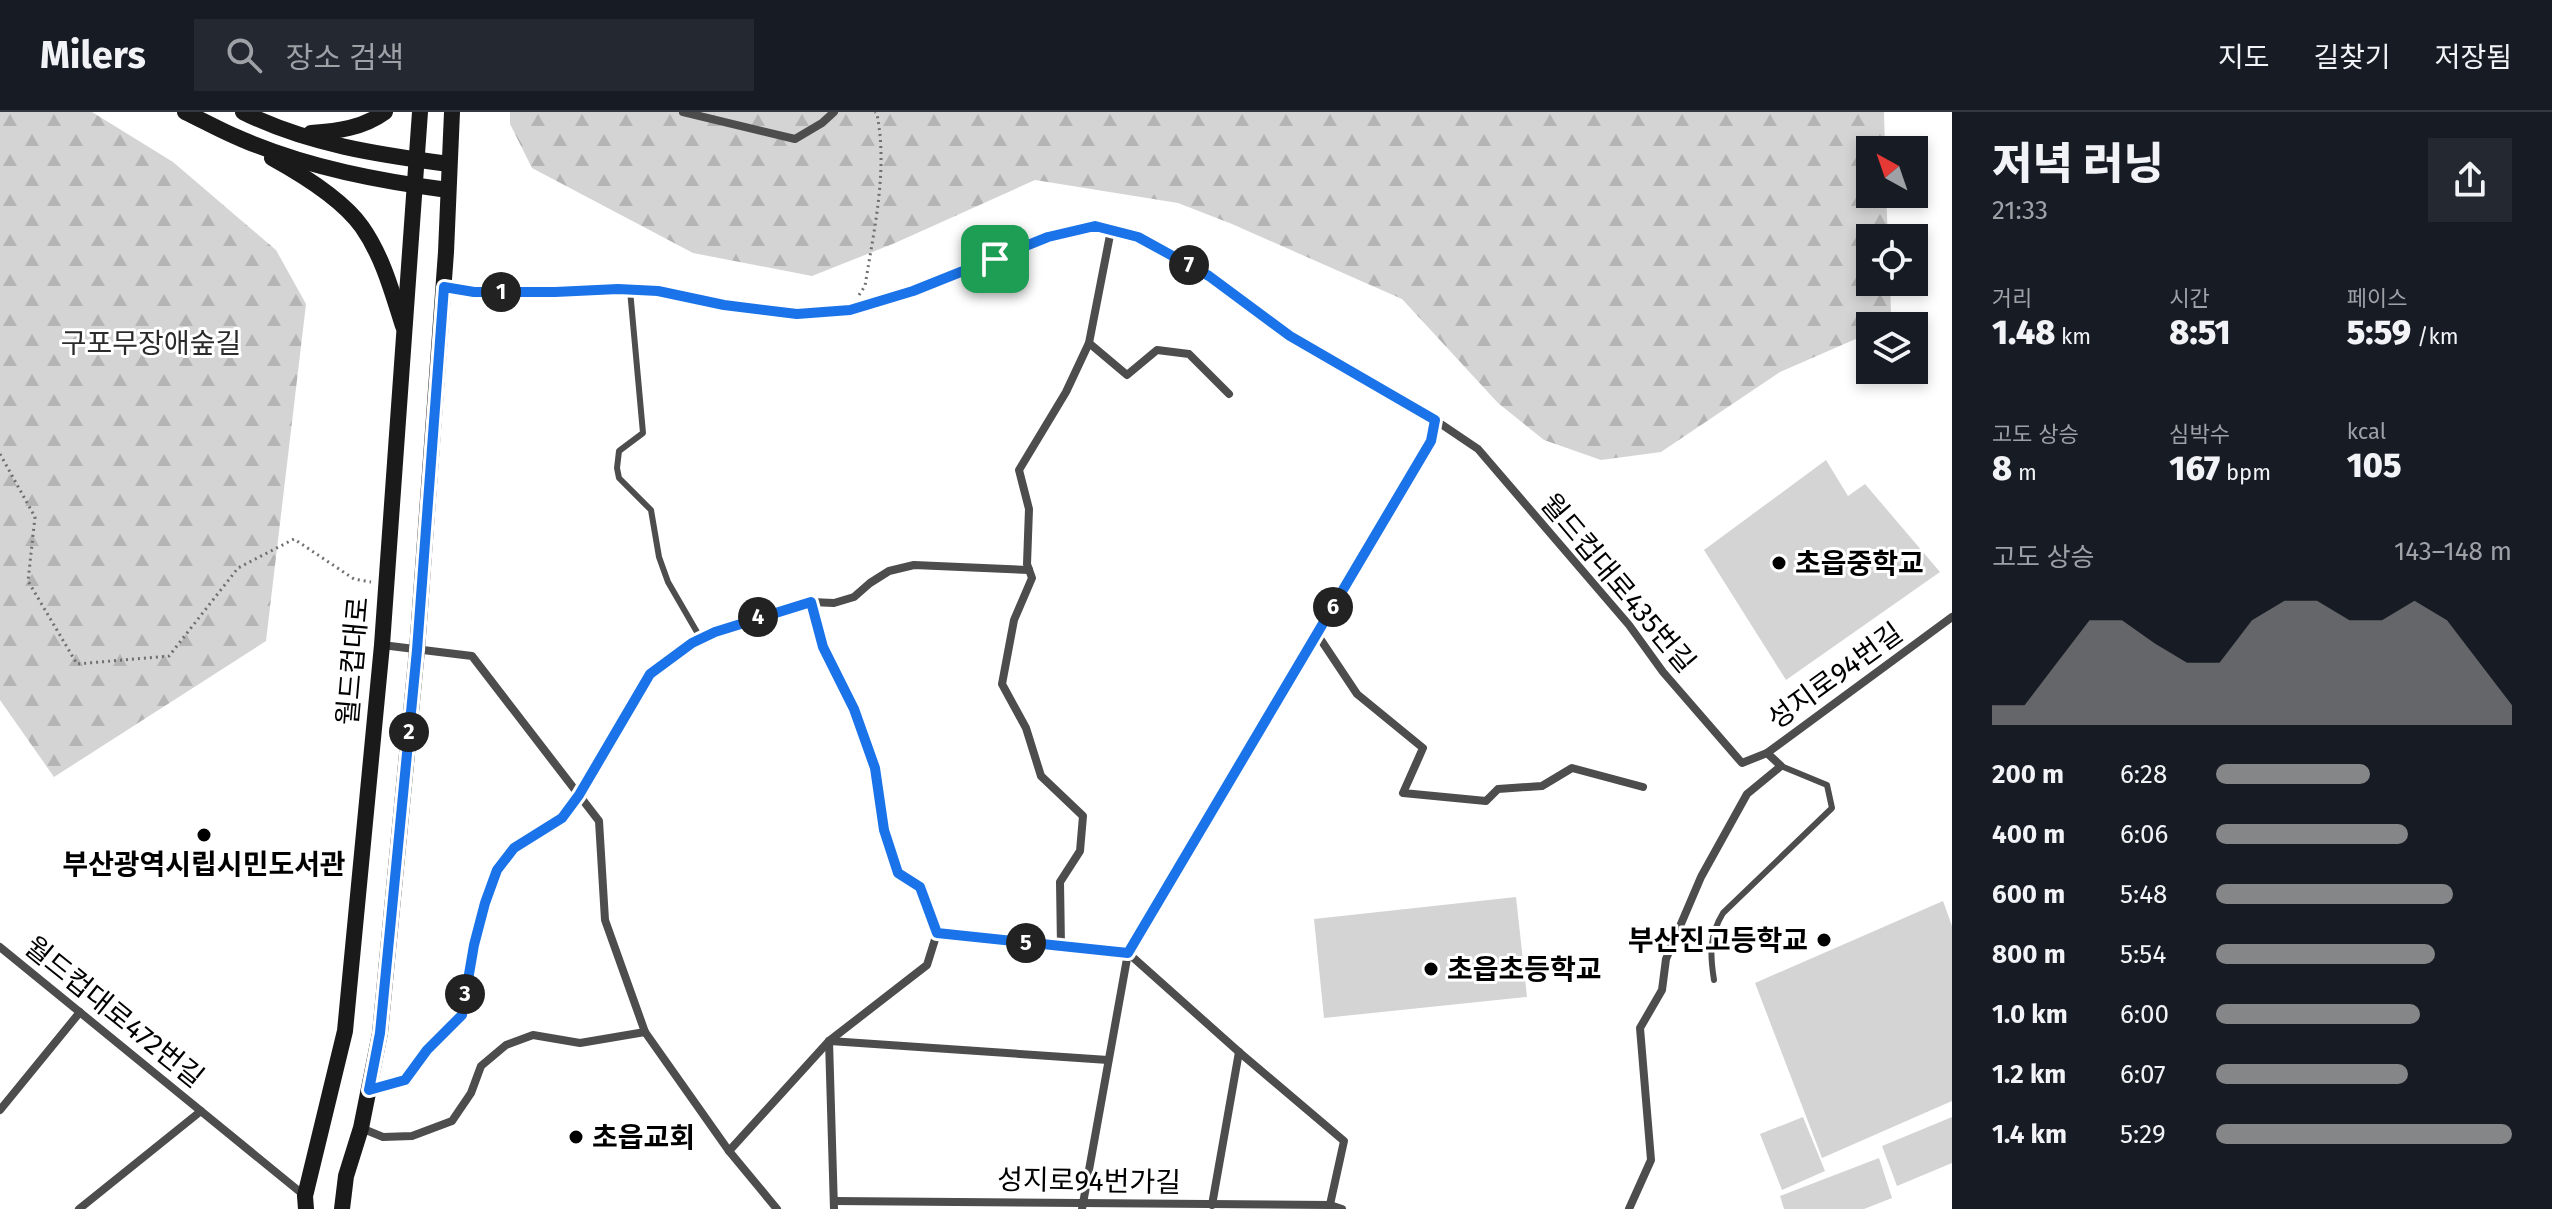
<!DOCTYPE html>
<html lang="ko">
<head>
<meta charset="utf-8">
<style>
  body { margin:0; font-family:"Fira Sans","Noto Sans KR",sans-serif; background:#242831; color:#f1f3f6; height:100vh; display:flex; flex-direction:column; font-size:30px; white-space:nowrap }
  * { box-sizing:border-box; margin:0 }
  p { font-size:26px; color:#9ea1a6 }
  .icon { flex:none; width:44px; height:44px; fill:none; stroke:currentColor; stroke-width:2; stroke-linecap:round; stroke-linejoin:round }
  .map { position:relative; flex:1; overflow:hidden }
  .details { display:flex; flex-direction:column; background:#171b24; width:600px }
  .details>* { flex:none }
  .needle { width:52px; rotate:320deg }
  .buttons { position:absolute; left:1856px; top:24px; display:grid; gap:16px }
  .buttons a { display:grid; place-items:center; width:72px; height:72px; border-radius:0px; background:#171b24; box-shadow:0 4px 12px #0003; font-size:40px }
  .pin { position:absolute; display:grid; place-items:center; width:68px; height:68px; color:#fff; margin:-34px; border-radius:16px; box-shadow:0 4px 12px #0006 }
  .km { position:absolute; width:40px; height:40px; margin:-20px; border-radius:50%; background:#222; color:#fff; font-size:22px; line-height:40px; text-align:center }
  .round { display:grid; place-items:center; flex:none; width:84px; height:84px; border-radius:0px; background:#242831 }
  .headline { display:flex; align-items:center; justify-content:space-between; height:136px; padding:0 40px }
  h1 { font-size:44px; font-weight:800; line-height:60px }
  .metrics { display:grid; grid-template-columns:repeat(3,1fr); gap:12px; height:136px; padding:8px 40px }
  .metrics div { display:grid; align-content:center }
  .metrics b { font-size:34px; font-weight:800 }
  .metrics small { font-size:22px; font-weight:400 }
  .metrics p { font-size:22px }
  .chart { height:224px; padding:16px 40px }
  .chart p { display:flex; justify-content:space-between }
  .chart svg { width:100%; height:144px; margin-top:8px; fill:#858687; opacity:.7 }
  ul { padding:0 40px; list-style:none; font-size:26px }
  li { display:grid; grid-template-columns:128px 96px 1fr; align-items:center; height:60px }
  li i { height:20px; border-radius:10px; background:#858687 }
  header { display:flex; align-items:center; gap:48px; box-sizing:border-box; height:112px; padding:0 40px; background:#171b24; border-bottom:2px solid #363941 }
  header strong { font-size:38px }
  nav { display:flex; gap:44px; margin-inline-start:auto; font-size:28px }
  .search { width:560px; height:72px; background:#242831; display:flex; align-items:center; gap:20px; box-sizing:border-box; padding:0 28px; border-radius:0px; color:#9ea1a6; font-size:30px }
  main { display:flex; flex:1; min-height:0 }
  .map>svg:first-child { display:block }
  .grass { fill:#d4d4d4 }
  .forest { fill:url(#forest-firs) }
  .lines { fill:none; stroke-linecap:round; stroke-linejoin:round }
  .path { stroke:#6f6f6f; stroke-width:3; stroke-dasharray:2 4; stroke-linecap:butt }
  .service { stroke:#4d4d4d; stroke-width:6 }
  .minor { stroke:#4d4d4d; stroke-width:8 }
  .secondary { stroke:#1a1a1a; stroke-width:16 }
  .route-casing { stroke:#fff; stroke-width:16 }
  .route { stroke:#1a73e8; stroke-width:10 }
  .poi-dot { fill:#000; stroke:#fff; stroke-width:3 }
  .labels { text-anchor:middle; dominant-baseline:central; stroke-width:6; stroke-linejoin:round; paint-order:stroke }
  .park-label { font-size:28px; fill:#2b2b2b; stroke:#fff }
  .poi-label { font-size:28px; font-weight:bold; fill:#000; stroke:#fff; text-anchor:start }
  .street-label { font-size:28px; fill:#000; stroke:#fff }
</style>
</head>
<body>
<header>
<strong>Milers</strong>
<div class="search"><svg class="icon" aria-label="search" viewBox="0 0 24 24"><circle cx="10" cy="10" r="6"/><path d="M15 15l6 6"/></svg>장소 검색</div>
<nav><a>지도</a><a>길찾기</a><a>저장됨</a></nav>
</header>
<main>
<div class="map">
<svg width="1952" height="1097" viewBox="0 0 1952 1097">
  <defs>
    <pattern id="forest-firs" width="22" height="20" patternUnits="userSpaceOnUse" patternTransform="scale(2)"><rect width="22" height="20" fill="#d4d4d4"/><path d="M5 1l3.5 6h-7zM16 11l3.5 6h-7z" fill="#b4b4b4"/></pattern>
  </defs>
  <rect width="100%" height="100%" fill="#fff"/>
  <g class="grass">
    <path d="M1826,348L1848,384L1865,372L1940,460L1786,568L1704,438Z"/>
    <path d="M1516,785L1527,885L1324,906L1314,807Z"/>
    <path d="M1943,789L1952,814V989L1822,1046L1755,871Z"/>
    <path d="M1803,1005L1825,1059L1782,1078L1760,1022Z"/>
    <path d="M1952,1005V1051L1897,1074L1882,1034Z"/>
    <path d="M1879,1046L1892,1086L1864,1097H1784L1780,1084Z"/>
  </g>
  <g class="forest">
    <path d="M0,0H92L173,50L276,138L306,192L266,529L54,665L0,588Z"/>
    <path d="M510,0H1884L1885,38H1870V82H1886L1888,126H1870V170H1890L1891,202L1875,214H1870V217L1858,226L1780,260L1661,340L1601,348L1544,328L1498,291L1402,187L1232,112L1178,91L1035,68L895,131L812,164L693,141L532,56L510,12Z"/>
  </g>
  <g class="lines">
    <g class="path">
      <path d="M859,183L865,174C874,117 888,59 877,2L875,0"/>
      <path d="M0,342L35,405L28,469L77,552L169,544L238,456L294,427L354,467L371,470"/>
    </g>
    <g class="service">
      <path d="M630,178L643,321L619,339L617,356L619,366L651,398L659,445L668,470L701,527"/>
      <path d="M1714,868C1710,843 1709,824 1723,801L1832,696L1827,673L1781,654"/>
    </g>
    <g class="minor">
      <path d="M683,0L795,27L822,11L834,0"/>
      <path d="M444,175L474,180H555L618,177L658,179L724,193L797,202L850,198L913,179L1048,125L1095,114L1138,125L1209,164L1290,224L1435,308L1478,337L1629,513L1663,560L1742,651L1767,641L1952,505"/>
      <path d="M1089,231L1127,263L1157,238L1189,242L1229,282"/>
      <path d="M1317,522L1357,582L1423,636L1403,681L1486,689L1498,677L1542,674L1572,656L1643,675"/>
      <path d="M382,533L472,544L599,709L605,808L645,920L729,1039L777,1097"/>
      <path d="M937,821L1128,841L1239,940L1344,1029L1329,1097"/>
      <path d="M1061,834L1060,770L1080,739L1083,704L1041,664L1026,616L1002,572L1014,508L1032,466L1027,452L1029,397L1019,358L1066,280L1089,231L1111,118"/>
      <path d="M0,835L305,1084"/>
      <path d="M829,929L834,1097"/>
      <path d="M830,929L1108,948"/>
      <path d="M369,978L405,968L427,938L462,903L474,833L485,791L497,758L514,736L562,706L579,683L650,562L692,531L715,520L811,490L834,491L854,485L870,471L889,459L914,453L1029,458"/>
      <path d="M0,998L80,900"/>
      <path d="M361,1016L383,1025L412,1024L452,1009L471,981L481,954L506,933L533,923L580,931L645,920"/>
      <path d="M729,1039L829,929L927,853L937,821L920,775L898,761L884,718L875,656L854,597L823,535L811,490"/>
      <path d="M834,1089L1330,1093L1342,1097"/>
      <path d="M1212,1093L1239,940"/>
      <path d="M79,1097L201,999"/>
      <path d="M1082,1097L1128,841L1431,329L1435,308"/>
      <path d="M1629,1097L1651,1048L1640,916L1662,878L1666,847L1701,765L1747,682L1781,654L1767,641"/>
    </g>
    <g class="secondary">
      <path d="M185,0C206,10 225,21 246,29C311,56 379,69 448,78"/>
      <path d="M243,0C306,32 380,43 449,52"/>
      <path d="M311,21C338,19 363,16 385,0"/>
      <path d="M272,46C301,62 343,88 362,115C383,145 392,180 403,214"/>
      <path d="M306,1097L305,1084L345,919L382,533L420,0"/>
      <path d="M342,1097L346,1064L361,1016L380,921L417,538L446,140L452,0"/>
    </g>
  </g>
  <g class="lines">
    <defs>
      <path id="route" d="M1095,114L1138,125L1209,164L1290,224L1435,308L1431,329L1128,841L937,821L920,775L898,761L884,718L875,656L854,597L823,535L811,490L715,520L692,531L650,562L579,683L562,706L514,736L497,758L485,791L474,833L462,903L427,938L405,968L369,978L380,921L417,538L444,175L474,180H555L618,177L658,179L724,193L797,202L850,198L913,179L1048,125Z"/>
    </defs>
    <use href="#route" class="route-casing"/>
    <use href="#route" class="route"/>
  </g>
  <g class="poi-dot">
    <circle cx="1779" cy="451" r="8"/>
    <circle cx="204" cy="723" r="8"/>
    <circle cx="1824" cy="828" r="8"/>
    <circle cx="1431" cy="857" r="8"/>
    <circle cx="576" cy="1025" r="8"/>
  </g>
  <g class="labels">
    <g class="park-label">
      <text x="151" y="231">구포무장애숲길</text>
    </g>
    <g class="poi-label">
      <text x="1795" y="451">초읍중학교</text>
      <text x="204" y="752" text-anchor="middle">부산광역시립시민도서관</text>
      <text x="1808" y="828" text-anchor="end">부산진고등학교</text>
      <text x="1447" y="857">초읍초등학교</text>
      <text x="592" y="1025">초읍교회</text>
    </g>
    <g class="street-label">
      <text transform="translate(1618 471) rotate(50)">월드컵대로435번길</text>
      <text transform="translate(353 549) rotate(-85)">월드컵대로</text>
      <text transform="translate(1835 564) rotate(-36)">성지로94번길</text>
      <text transform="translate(114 900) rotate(39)">월드컵대로472번길</text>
      <text transform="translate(1089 1069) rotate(1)">성지로94번가길</text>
    </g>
  </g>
</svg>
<div class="buttons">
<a><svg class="needle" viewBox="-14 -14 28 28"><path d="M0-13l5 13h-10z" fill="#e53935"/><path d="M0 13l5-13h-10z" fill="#9ea1a6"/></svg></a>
<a><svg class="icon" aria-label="locate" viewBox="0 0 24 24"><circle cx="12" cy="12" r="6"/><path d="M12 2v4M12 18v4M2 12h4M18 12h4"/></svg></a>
<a><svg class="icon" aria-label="layers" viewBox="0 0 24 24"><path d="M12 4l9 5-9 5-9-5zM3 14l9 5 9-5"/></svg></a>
</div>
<div class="pin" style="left:995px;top:147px;background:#1e9e55"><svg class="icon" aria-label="arrive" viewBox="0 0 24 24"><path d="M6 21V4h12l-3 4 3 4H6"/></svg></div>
<b class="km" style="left:501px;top:180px">1</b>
<b class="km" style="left:409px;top:620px">2</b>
<b class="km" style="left:465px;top:882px">3</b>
<b class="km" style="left:758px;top:505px">4</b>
<b class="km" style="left:1026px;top:831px">5</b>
<b class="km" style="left:1333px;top:495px">6</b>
<b class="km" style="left:1189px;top:153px">7</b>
</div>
<section class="details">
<div class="headline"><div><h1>저녁 러닝</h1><p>21:33</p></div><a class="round"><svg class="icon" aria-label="share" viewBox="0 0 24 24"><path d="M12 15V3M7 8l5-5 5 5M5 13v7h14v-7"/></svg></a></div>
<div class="metrics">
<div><p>거리</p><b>1.48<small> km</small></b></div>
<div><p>시간</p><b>8:51</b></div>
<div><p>페이스</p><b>5:59<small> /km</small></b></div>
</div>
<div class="metrics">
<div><p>고도 상승</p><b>8<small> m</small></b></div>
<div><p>심박수</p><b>167<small> bpm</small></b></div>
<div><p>kcal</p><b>105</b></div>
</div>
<div class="chart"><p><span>고도 상승</span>143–148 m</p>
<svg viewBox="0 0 160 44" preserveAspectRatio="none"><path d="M0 44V38L10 38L20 25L30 12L40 12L50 19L60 25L70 25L80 12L90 6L100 6L110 12L120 12L130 6L140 12L150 25L160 38V44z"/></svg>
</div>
<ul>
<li><b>200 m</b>6:28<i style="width:52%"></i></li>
<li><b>400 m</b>6:06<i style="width:65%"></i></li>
<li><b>600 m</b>5:48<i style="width:80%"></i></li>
<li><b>800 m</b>5:54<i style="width:74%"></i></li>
<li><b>1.0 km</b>6:00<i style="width:69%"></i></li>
<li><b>1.2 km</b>6:07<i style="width:65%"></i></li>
<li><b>1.4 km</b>5:29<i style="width:100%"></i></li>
</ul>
</section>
</main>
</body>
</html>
